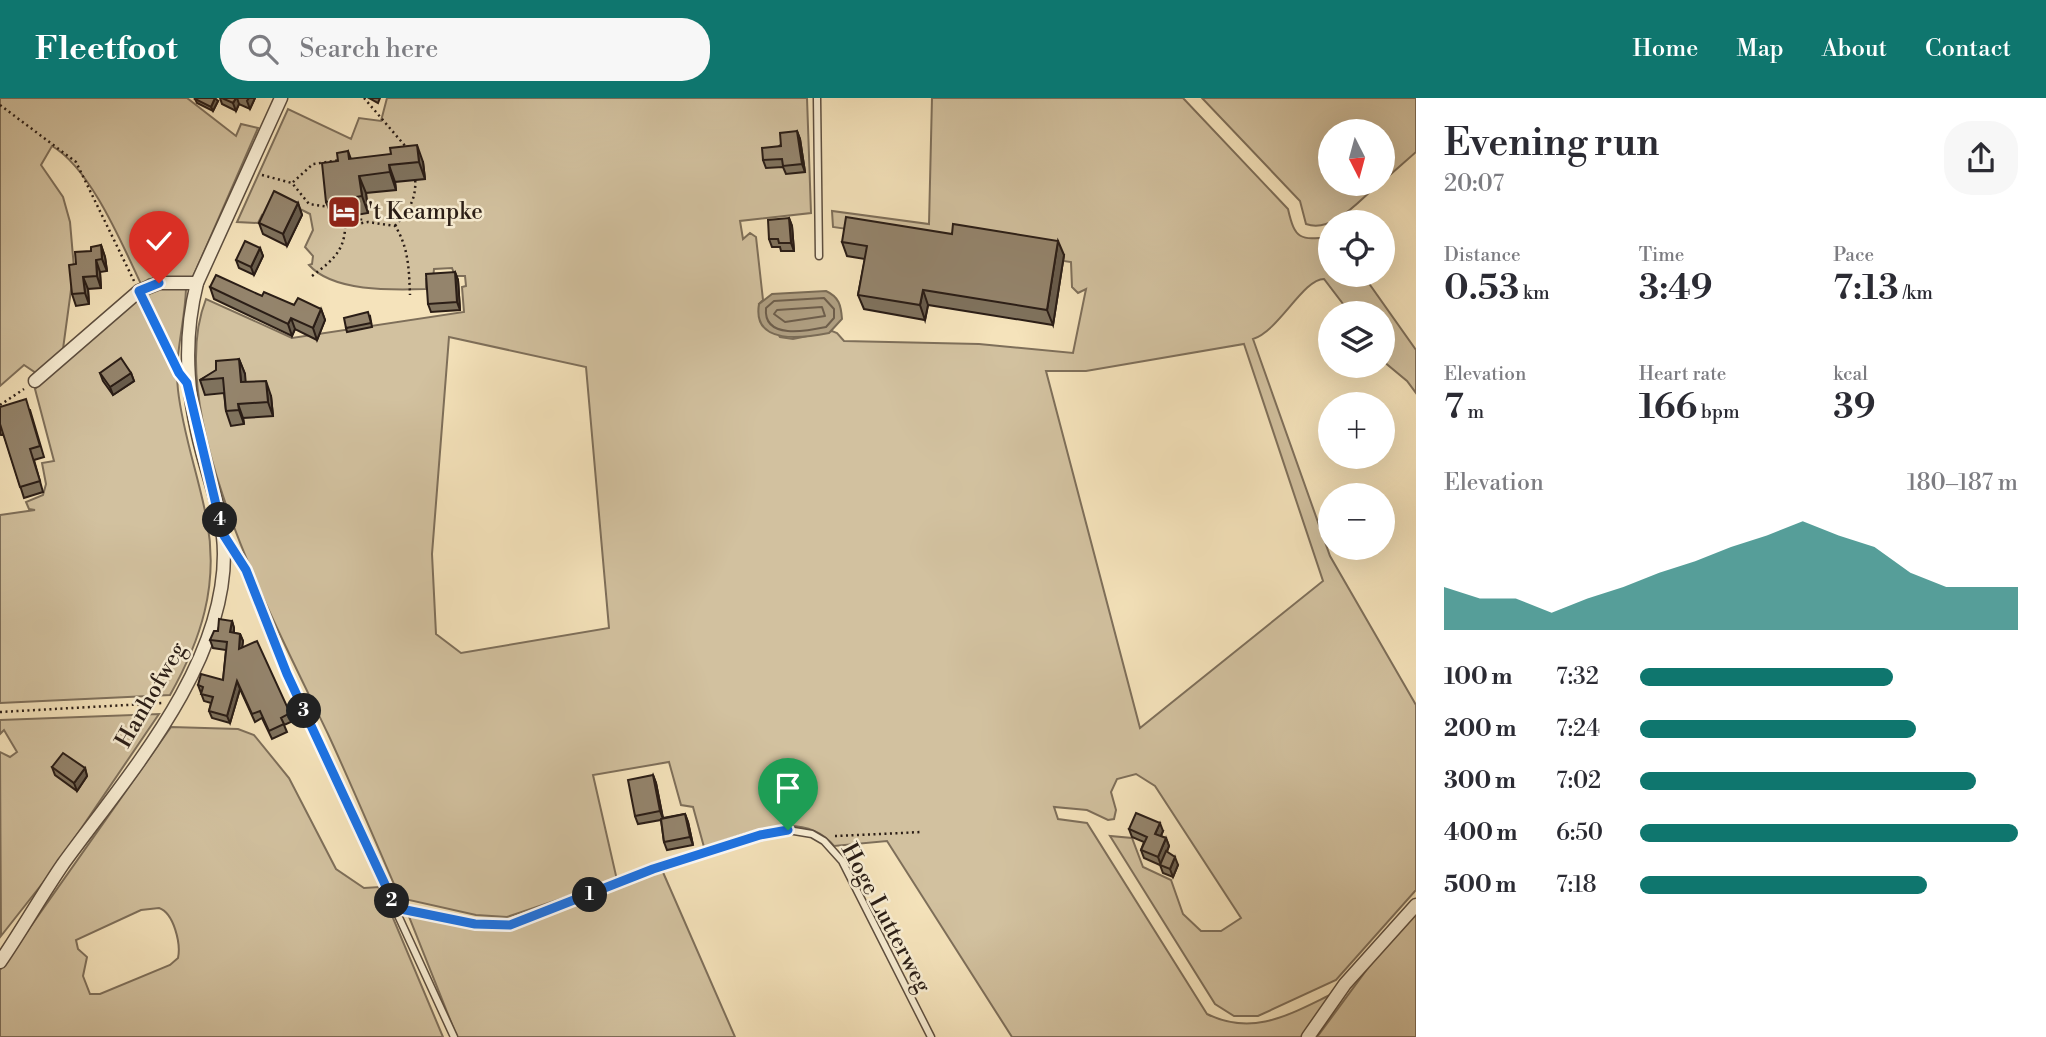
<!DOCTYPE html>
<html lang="en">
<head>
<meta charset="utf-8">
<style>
  body { margin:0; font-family:"Libre Bodoni",serif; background:#f7f7f7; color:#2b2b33; height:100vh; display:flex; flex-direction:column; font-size:26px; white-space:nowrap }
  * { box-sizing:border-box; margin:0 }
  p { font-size:23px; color:#7c7c81 }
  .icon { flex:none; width:38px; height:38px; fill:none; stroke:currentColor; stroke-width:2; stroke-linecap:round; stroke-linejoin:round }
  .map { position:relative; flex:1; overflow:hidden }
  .drawer { display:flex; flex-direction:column; background:#fff; width:630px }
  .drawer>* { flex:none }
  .needle { width:46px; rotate:174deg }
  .tools { position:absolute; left:1318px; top:21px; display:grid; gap:14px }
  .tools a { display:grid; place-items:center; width:77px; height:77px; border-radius:50%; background:#fff; box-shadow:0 7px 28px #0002; font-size:35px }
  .pin { position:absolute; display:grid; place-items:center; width:60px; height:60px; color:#fff; margin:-72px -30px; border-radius:50% 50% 50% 0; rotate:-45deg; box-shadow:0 0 7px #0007 }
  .pin .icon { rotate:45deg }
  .km { position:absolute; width:35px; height:35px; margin:-18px; border-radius:50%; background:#222; color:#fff; font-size:19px; line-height:35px; text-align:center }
  .round { display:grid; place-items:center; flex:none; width:74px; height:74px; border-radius:28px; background:#f7f7f7 }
  .overview { display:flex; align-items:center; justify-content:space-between; height:119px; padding:0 28px }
  h1 { font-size:38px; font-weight:600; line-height:52px }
  .figures { display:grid; grid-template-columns:repeat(3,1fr); gap:10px; height:119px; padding:7px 28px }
  .figures div { display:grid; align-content:center }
  .figures b { font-size:35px; font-weight:600 }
  .figures small { font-size:19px; font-weight:400 }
  .figures p { font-size:19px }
  .chart { height:196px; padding:14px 28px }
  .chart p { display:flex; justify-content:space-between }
  .chart svg { width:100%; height:126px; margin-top:7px; fill:#0f766e; opacity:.7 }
  ul { padding:0 28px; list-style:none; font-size:23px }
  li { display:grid; grid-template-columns:112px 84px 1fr; align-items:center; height:52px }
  li i { height:18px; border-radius:9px; background:#0f766e }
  header { display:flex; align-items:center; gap:42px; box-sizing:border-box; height:98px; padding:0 35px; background:#0f766e; color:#fff }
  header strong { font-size:33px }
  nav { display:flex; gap:38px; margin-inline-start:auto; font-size:24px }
  .search { width:490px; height:63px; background:#f7f7f7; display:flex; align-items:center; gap:18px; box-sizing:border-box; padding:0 24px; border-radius:28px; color:#7c7c81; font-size:26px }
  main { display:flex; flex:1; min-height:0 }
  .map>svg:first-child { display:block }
  .green { fill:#d2c19f; stroke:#7e6f5a; stroke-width:2; fill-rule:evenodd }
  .water { fill:#b0a083; stroke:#7a6c57; stroke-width:2 }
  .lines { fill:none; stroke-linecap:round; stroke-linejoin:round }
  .shore { stroke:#6d5e4c; stroke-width:2 }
  .lane-casing { stroke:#5d4e3f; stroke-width:9 }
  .street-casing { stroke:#5d4e3f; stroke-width:15 }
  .path { stroke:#2a1d16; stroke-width:2.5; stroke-dasharray:2 3.5; stroke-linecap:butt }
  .lane { stroke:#f8edd3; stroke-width:6 }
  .street { stroke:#f8edd3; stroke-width:12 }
  .wall { fill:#7f725d; stroke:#2a1d16; stroke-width:2 }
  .shaded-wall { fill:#685c4c; stroke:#2a1d16; stroke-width:2 }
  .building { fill:#94846c; stroke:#2a1d16; stroke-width:2 }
  .route-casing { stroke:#fff; stroke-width:14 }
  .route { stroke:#1a73e8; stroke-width:9 }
  .labels { text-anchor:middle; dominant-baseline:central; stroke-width:5; stroke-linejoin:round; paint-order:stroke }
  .poi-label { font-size:23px; fill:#2a1d16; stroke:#f8edd3; text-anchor:start }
  .street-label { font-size:23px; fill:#2a1d16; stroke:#f8edd3 }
</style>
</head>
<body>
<header>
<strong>Fleetfoot</strong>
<div class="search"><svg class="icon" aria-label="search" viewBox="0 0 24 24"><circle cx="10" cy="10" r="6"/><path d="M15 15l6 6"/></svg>Search here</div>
<nav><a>Home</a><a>Map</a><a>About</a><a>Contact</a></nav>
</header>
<main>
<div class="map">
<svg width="1416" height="939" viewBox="0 0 1416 939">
  <rect width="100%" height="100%" fill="#f5e3bb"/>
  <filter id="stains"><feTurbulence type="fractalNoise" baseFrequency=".00286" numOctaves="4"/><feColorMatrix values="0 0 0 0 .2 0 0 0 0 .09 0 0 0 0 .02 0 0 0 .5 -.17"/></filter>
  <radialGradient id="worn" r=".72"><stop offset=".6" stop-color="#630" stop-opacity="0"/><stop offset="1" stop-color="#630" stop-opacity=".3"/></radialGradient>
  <g class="green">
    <path d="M0,0H187L236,38L241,26L258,30L193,179L149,181L141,186C122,146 91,71 52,48L41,67L63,99L70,124L74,170L63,251L36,275L24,267L0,288Z"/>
    <path d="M387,0H807L811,115L740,123L743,141L750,135L756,139L763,202L759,206L780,239L793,241L832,233L837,235L844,243L979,246L1073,255L1086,191L1078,195L1072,189L1071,164L833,129L832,113L929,126L932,0H1183L1288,111C1295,142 1300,142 1330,139V177H1363L1416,252V295L1407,283L1383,263L1382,215H1350L1324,181C1303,181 1279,233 1253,241L1330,458L1416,607V792L1336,882L1258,918H1234L1215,906L1110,738L1132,740L1143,769L1171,782L1183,816L1201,833H1221L1241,820L1155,688L1136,676L1117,681L1111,694L1116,712L1114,721L1108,722L1087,712L1054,709L1058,721L1087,725L1207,916C1254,939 1290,916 1334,895L1301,939H1012L887,743L834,748C802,709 744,737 704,749L693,709L681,707L669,664L593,677L617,782L507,819L476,817L400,800C376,745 353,690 328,636C278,531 161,315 206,201L292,240L464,214L462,189L466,188L465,178H455L452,170L434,171L433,181H426V191C392,192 333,194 309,167L312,166L313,158L305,149L313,132L310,116L292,107L269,121L262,117L258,125L237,124L288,11L351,41L359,20L381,23ZM449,239L586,269L609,530L461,555L436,536L432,456ZM1244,246L1323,483L1140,630L1046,273H1086Z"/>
    <path d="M1202,0H1416V54L1383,83L1382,33H1330V86H1379C1360,101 1333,136 1306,126L1300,103Z"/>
    <path d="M158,191H186C185,225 174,257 178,292C183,337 199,379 207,423C219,487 201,542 170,597L0,605V417L35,412L29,411L26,404L43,397L46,386L42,365L54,363L35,291C62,262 123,205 158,191Z"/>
    <path d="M159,616L53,772L1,838L0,654L10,659L17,654L4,632L0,636V622Z"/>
    <path d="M171,629L238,631L254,637L289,680L336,771L364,790L380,789L443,939H0V872ZM159,810C174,815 181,846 178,860L170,867L100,896H90L83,878L87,859L78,851L76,842L141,812Z"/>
    <path d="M662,772L735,939H457L408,816L475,829L516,828Z"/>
    <path d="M1416,812V939H1317L1382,851Z"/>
  </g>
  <path class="water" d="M826,193C839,199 841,207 842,221L829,235C804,240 752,248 759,206L772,196Z"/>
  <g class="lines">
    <g class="shore">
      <path d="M824,200L834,211V220L826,229C807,233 763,242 766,210L774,203Z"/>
      <path d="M822,209L825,218L785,224L774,216L777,212Z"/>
    </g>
    <defs>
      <g id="lane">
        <path d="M817,0L819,158"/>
        <path d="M226,440L246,472L287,576L454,939"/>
        <path d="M396,810L475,826L510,827L653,771L760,737L788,732L812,736L824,743L842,763L931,939"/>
      </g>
      <g id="street">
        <path d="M35,283L139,193L159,185H197"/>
        <path d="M0,864C22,832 41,798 63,766C127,678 224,570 224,456C224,425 214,396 206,368C188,306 181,249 197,185L281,0"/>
        <path d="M1308,939L1345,886L1416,807"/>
      </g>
    </defs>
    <use href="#lane" class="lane-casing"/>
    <use href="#street" class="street-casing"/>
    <g class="path">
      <path d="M364,0L406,49"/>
      <path d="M0,7L76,64L134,183"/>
      <path d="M262,77L292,85"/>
      <path d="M330,109L309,106L292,85L313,66L341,62"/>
      <path d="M361,115V125"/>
      <path d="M345,128L368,124L395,128C409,149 409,174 410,197"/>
      <path d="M395,128C409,113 417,100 415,79"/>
      <path d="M312,178C336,160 347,150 345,119"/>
      <path d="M145,205L174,265"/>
      <path d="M0,307L24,291"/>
      <path d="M0,614L163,605"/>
      <path d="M835,738L922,734"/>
    </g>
    <use href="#lane" class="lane"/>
    <use href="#street" class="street"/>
  </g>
  <g class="wall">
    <path d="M220,0H255L250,11L239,6L236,13L222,6Z"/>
    <path d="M369,0H380L378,5Z"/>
    <path d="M195,1L218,3L213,13L197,5Z"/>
    <path d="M797,33L800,41L805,74L786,76L783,69L766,70L763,62Z"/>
    <path d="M348,53L351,61L423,64L425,81L395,84L396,92L366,95L368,115L333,121L326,104L338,63Z"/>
    <path d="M298,105L302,117L287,148L263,136L259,125Z"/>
    <path d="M789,120L792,128L794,153H781L780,149H772L769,141Z"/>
    <path d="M842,144L1064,157L1053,227L928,207L925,222L864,211L858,197L865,161L847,158Z"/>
    <path d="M101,147L105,159L107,173L100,174L101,190L88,191L89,206L76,208L72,196L76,166L91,153Z"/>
    <path d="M260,150L263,158L254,177L239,170L236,162Z"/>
    <path d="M455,174L458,182L460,212L431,214L428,206Z"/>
    <path d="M210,189L262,198L294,207L321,211L325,222L317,242L295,231L292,238L214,201Z"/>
    <path d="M370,218L372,229L347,234L346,230Z"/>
    <path d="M239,261L245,276V284L271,298L273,318L243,320L244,326L231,328L226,313L224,295L205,297L200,282Z"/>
    <path d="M100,275H131L134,283L113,297L103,283Z"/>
    <path d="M0,309L30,312L44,359L34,362L43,394L24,400L4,337H1L0,334Z"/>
    <path d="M232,523L234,530V535L240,536L243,543L242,549L290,615L293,623L284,627L287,634L272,641L262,620L255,624L240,591L230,625L212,620L209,613L211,605L204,603L198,587L223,582L226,552L213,550L210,542L218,533Z"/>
    <path d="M52,669L85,670L87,678L77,693L55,677Z"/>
    <path d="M653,677L656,685L663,720L685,716L688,724L693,747L667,752L664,744L661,722L638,726L635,718Z"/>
    <path d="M1129,731L1163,733L1161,738L1166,740L1169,748L1167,754L1178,767L1173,779L1163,775L1160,767L1144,760L1141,752L1144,744L1132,739Z"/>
  </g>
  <g class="shaded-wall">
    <path d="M215,0L218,3L213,13L211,9Z"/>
    <path d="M236,0H237L239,6L236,13L233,5Z"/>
    <path d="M249,0H255L250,11L247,3Z"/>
    <path d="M797,33L800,41L805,74L802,66Z"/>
    <path d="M417,47L423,64L425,81L419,64Z"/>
    <path d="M389,67L395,84L396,92L390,74Z"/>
    <path d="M359,78L366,95L368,115L362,98Z"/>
    <path d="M298,105L302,117L287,148L283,136Z"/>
    <path d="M789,120L792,128L794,153L791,145Z"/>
    <path d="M1058,143L1064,157L1053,227L1047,212Z"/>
    <path d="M101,147L105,159L107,173L102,161Z"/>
    <path d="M260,150L263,158L254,177L251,169Z"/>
    <path d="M96,162L100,174L101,190L97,178Z"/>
    <path d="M455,174L458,182L460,212L457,204Z"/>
    <path d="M83,179L88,191L89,206L85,195Z"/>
    <path d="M923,192L928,207L925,222L920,207Z"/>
    <path d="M321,211L325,222L317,242L313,230Z"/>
    <path d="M291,220L295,231L292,238L288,226Z"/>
    <path d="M239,261L245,276L247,299L241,284Z"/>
    <path d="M131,275L134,283L113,297L110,289Z"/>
    <path d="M266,283L271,298L273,318L268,304Z"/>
    <path d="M238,306L243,320L244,326L239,312Z"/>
    <path d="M232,523L234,530L233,542L230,534Z"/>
    <path d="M240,536L243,543L241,559L239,551Z"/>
    <path d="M237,583L240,591L230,625L227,618Z"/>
    <path d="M85,670L87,678L77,693L74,685Z"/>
    <path d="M653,677L656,685L663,721L660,713Z"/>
    <path d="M685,716L688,724L693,747L690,739Z"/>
    <path d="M1160,725L1163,733L1158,744L1155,736Z"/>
    <path d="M1166,740L1169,748L1161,767L1158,759Z"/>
    <path d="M1175,759L1178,767L1173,779L1170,771Z"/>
  </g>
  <g class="building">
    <path d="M196,0H215L211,9L195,1Z"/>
    <path d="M222,0H236L233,5Z"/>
    <path d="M797,33L802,66L783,68L782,61L763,62L762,50L781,48L780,35Z"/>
    <path d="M417,47L419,64L389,67L390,74L359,78L362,98L326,104L322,65L338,63L337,55L348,53L349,61L391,56L390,50Z"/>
    <path d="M274,93L298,105L283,136L259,125Z"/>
    <path d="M846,119L952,136L953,126L1058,143L1047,212L923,192L920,207L858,197L867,148L842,144Z"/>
    <path d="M789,120L791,145H779L778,141H769L768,122Z"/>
    <path d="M245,143L260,150L251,169L236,162Z"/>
    <path d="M101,147L102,161L96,162L97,178L83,179L85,195L72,196L69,167L76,166L75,154L91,153V149Z"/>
    <path d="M455,174L457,204L428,206L426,176Z"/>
    <path d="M216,177L262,198L264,194L294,207L298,200L321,211L313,230L291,220L288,226L210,189Z"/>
    <path d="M368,214L371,225L346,230L344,220Z"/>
    <path d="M121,260L131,275L110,289L100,275Z"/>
    <path d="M239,261L241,284L266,283L268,304L238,306L239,312L226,313L223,280L200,282L216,272V263Z"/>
    <path d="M26,301L40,348L30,351L40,383L20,389L0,326V309Z"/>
    <path d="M219,521L232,523L230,534L240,536L239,551L257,543L290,615L281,620L284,626L269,633L260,613L252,616L237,583L227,618L209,613L213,599L201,596L203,589L198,587L201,576L223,582L227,544L210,542L214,533H218Z"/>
    <path d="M63,655L85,670L74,685L52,669Z"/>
    <path d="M653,677L660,713L635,718L628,682Z"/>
    <path d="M1136,715L1160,725L1155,736L1166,740L1158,759L1141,752L1147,739L1129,731Z"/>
    <path d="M685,716L690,739L664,744L661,721Z"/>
    <path d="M1166,753L1175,759L1170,771L1160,767Z"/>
  </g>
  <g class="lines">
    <defs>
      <path id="route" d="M159,185L139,193L179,275L187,285L223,436L246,472L287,576L396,810L475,826L510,827L653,771L760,737L788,732"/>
    </defs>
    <use href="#route" class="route-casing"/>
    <use href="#route" class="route"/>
  </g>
  <defs>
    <symbol id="hotel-square" viewBox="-11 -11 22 22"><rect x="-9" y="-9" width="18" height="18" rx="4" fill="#8f2418" stroke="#f8edd3"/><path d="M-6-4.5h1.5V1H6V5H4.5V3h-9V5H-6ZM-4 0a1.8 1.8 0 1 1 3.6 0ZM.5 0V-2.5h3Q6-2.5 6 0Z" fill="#fff"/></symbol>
  </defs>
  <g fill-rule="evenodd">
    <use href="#hotel-square" x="325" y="95" width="38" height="38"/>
  </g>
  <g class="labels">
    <g class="poi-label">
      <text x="368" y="114">'t Keampke</text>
    </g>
    <g class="street-label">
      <text transform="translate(151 597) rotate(-60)">Hanhofweg</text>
      <text transform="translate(886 820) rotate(62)">Hoge Lutterweg</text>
    </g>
  </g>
  <rect width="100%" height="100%" filter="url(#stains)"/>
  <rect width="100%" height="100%" fill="url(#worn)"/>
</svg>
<div class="tools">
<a><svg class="needle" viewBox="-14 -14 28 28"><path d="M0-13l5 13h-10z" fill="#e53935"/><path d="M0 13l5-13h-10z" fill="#7c7c81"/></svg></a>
<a><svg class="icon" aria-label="locate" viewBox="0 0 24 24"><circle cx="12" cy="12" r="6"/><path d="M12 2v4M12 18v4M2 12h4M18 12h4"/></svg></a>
<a><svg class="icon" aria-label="layers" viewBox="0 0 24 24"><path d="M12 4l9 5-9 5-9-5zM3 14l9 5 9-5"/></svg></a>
<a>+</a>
<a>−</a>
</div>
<div class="pin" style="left:788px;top:732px;background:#1e9e55"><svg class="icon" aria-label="arrive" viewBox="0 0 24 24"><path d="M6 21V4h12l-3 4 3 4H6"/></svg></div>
<div class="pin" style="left:159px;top:185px;background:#d93025"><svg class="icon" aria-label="check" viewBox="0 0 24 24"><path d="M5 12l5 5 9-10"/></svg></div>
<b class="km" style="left:590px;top:797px">1</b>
<b class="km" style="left:392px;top:803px">2</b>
<b class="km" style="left:304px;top:613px">3</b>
<b class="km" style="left:220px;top:422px">4</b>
</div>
<section class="drawer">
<div class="overview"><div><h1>Evening run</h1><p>20:07</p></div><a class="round"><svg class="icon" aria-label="share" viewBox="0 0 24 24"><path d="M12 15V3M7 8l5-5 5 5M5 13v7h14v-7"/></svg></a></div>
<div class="figures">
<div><p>Distance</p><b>0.53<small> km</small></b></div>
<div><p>Time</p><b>3:49</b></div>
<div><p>Pace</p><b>7:13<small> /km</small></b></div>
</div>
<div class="figures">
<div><p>Elevation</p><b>7<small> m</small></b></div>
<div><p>Heart rate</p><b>166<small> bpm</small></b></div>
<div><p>kcal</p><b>39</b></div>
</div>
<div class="chart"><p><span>Elevation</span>180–187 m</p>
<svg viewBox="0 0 160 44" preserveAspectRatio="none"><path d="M0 44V29L10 33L20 33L30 38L40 33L50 29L60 24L70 20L80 15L90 11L100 6L110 11L120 15L130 24L140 29L150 29L160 29V44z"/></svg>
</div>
<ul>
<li><b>100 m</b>7:32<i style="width:67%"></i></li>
<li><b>200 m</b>7:24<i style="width:73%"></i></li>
<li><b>300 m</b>7:02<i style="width:89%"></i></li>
<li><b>400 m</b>6:50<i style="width:100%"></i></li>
<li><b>500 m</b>7:18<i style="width:76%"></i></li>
</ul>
</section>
</main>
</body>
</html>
